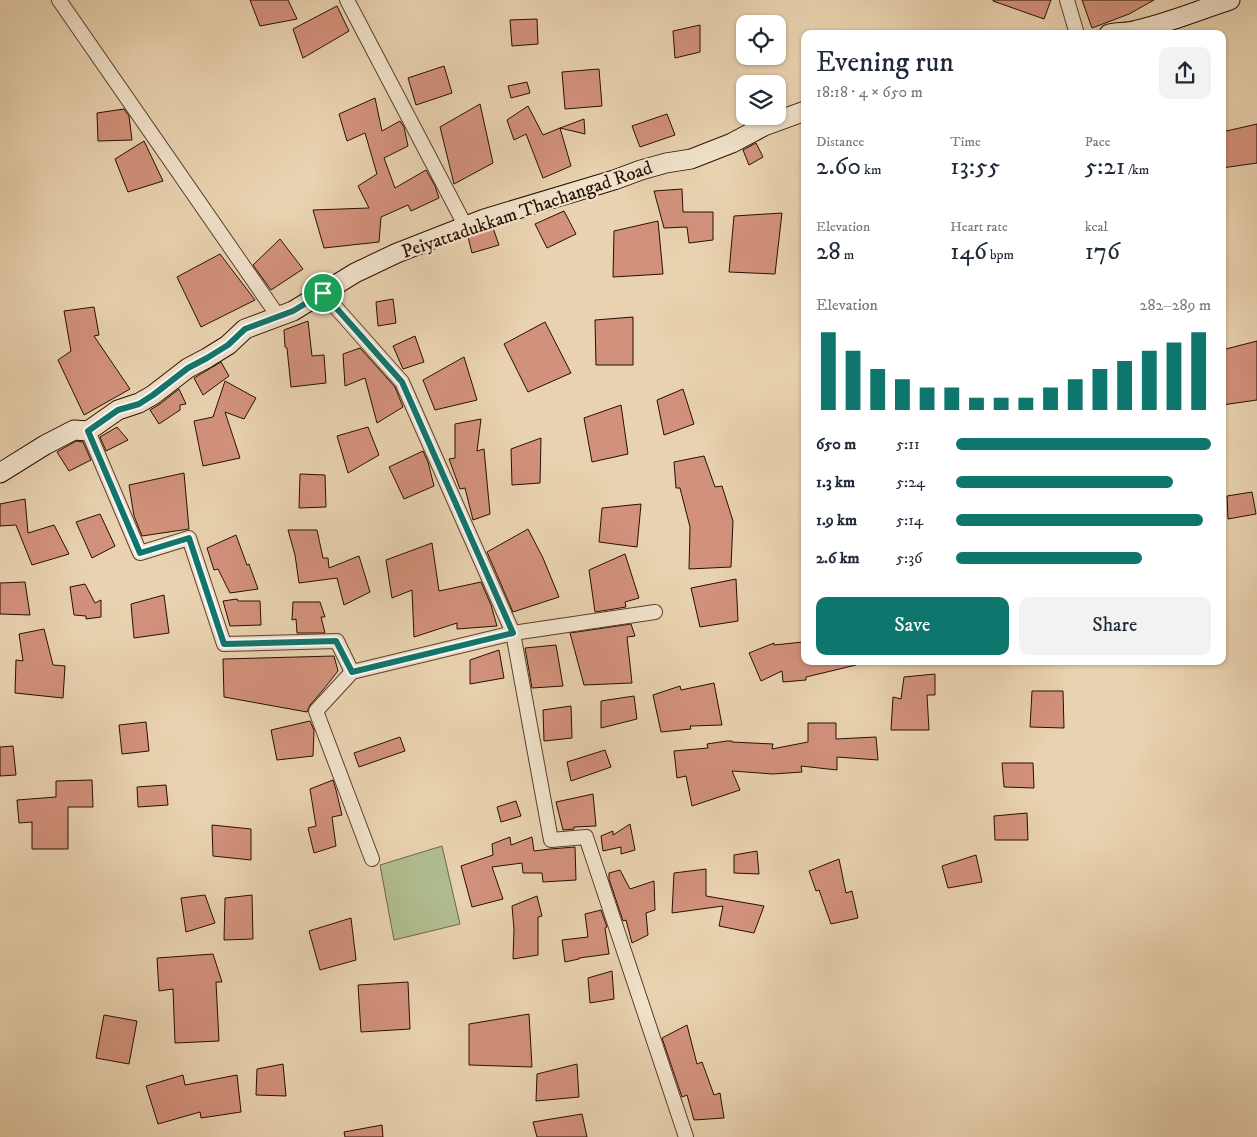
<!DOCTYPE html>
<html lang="en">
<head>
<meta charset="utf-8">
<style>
  body { margin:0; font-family:"IM FELL DW Pica",serif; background:#f2f2f3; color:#1f2937; height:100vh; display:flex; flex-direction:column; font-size:19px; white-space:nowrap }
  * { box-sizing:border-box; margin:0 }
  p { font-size:16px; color:#747a83 }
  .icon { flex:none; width:28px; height:28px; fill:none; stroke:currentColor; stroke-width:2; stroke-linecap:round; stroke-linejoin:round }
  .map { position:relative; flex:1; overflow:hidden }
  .panel { position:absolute; left:801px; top:30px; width:425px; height:635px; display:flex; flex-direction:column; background:#fff; border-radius:10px; box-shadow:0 1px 4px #0004 }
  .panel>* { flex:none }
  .fabs { position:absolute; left:736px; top:15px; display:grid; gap:10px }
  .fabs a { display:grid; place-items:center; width:50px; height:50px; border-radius:10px; background:#fff; box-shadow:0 1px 4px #0004; font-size:25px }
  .pin { position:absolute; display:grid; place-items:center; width:42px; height:42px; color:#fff; margin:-21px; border:2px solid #fff; border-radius:50%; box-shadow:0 1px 5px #0007 }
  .round { display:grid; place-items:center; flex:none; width:52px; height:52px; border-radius:10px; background:#f2f2f3 }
  .overview { display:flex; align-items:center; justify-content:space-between; height:85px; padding:0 15px }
  h1 { font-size:28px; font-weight:600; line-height:38px }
  .figures { display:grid; grid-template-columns:repeat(3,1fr); gap:8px; height:85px; padding:5px 15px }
  .figures div { display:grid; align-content:center }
  .figures b { font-size:25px; font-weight:600 }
  .figures small { font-size:14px; font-weight:400 }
  .figures p { font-size:14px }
  .chart { height:140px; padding:10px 15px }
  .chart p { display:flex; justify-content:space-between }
  .chart svg { width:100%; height:90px; margin-top:5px; stroke:#0f766e; stroke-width:6 }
  .button { display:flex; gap:10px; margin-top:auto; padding:10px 15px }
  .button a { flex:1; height:58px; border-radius:10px; background:#0f766e; color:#fff; font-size:20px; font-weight:600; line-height:58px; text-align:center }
  .button a+a { background:#f2f2f3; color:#1f2937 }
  ul { padding:0 15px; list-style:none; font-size:16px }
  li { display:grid; grid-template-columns:80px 60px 1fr; align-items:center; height:38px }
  li i { height:12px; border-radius:6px; background:#0f766e }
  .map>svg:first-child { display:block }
  .green { fill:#b1bd8f; stroke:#6d6648 }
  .building { fill:#d2917b; stroke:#290e02 }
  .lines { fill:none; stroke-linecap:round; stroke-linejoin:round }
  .minor-casing { stroke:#593f2d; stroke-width:16 }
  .secondary-casing { stroke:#290e02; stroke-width:21 }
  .minor { stroke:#f1e2cb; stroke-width:14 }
  .secondary { stroke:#f1e2cb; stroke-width:19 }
  .route-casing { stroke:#fff; stroke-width:10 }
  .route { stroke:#0f766e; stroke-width:6 }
  .labels { text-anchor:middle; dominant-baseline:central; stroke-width:4.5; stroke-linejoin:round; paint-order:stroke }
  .street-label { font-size:19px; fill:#290e02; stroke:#f1e2cb }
</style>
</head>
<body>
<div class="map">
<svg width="1257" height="1137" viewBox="0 0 1257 1137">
  <rect width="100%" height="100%" fill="#e9d2af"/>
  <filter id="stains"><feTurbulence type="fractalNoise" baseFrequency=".004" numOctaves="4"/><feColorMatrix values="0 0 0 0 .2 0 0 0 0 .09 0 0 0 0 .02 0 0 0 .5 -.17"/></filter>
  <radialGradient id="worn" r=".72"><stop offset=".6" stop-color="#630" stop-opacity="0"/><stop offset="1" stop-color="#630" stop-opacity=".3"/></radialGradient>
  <path class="green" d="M442,846L460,924L394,940L380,865Z"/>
  <g class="building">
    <path d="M250,0H288L297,19L260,26Z"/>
    <path d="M993,0H1051L1044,19L993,1Z"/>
    <path d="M1082,0H1154L1129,14L1092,28Z"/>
    <path d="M337,6L349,31L303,58L293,29Z"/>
    <path d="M537,19L538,44L512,46L510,20Z"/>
    <path d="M700,25V52L675,58L673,31Z"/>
    <path d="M444,66L452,93L416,105L408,78Z"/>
    <path d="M599,69L602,106L565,109L562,72Z"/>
    <path d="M527,82L530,93L511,98L508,86Z"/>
    <path d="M375,98L382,131L400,121L404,127L408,146L384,158L395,188L426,170L435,186L439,198L411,211L408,205L381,217L379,242L324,248L313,210L369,208L358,186L377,174L365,133L347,141L339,114Z"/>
    <path d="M480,104L493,163L454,184L440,127Z"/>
    <path d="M528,106L543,135L560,128L571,166L543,178L526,134L514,140L507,120Z"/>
    <path d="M124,109L129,116L132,140L98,141L97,113Z"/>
    <path d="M667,114L675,135L640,147L632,126Z"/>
    <path d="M584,119L585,134L560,128Z"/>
    <path d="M1257,124V163L1222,168V132Z"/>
    <path d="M144,141L163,181L128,192L115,159Z"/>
    <path d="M756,143L763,157L749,165L743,150Z"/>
    <path d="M682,189L683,212H713V240L689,243L687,227L664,228L654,191Z"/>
    <path d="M564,211L576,234L547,248L535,224Z"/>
    <path d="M782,213L775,274L729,272L734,216Z"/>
    <path d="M658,221L663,274L613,277L614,231Z"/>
    <path d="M493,228L499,245L472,253L468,237Z"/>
    <path d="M280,239L303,269L271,290L253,265Z"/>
    <path d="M220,254L255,300L201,327L177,277Z"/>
    <path d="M393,299L396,323L378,326L376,302Z"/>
    <path d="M94,307L99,335L94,336L130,389L84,415L58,360L71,351L64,311Z"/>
    <path d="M633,317V365H596L595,320Z"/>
    <path d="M308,321L312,356L324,355L326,383L291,387L287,348L285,347L284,330Z"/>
    <path d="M545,322L571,373L528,392L504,344Z"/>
    <path d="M415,336L424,362L403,369L393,346Z"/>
    <path d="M1257,341V400L1222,405V350Z"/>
    <path d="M360,348L395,387L403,407L377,423L365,378L345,386L343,354Z"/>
    <path d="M464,357L477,400L435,410L423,380Z"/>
    <path d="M221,362L229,376L203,395L194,378Z"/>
    <path d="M225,381L256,398L244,419L225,412L240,458L203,466L194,421L213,417Z"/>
    <path d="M179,389L186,404L180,405V410L159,424L150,410L160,404Z"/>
    <path d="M683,389L694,424L664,435L657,400Z"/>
    <path d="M621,405L628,454L592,462L584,418Z"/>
    <path d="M481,419L477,451L484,449L490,514L473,520L465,488L460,489L449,459L455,458V424Z"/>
    <path d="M117,427L128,440L106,451L100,437Z"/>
    <path d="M368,427L379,455L348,473L337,436Z"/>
    <path d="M541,438L540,483L512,485L511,449Z"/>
    <path d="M76,441L83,442L91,460L69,471L57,452Z"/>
    <path d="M423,451L428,462L434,486L404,499L389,467Z"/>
    <path d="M704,456L715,487L722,486L733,521L731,567L689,569L690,527L680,488H676L674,462Z"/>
    <path d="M184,473L189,529L142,536L134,516L129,485Z"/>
    <path d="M300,474L325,475L326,507L299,508Z"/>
    <path d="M1252,492L1256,514L1228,519L1227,496Z"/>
    <path d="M25,499L28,533L54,525L69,554L32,565L16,525L0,526V504Z"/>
    <path d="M641,504L637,547L599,542L602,508Z"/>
    <path d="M100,514L115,546L92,558L76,522Z"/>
    <path d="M528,529L543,558L559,597L513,612L487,552Z"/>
    <path d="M288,530H317L323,558H328L329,568L359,556L370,592L344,605L337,578L299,583L295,555Z"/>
    <path d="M236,535L247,565L249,564L258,589L230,593L218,569L214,570L207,548Z"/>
    <path d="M432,543L439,591L481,582L491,605L497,626L457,629V623L414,637L412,590L392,598L386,560Z"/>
    <path d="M625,554L639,598L625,602L626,607L595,612L589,570Z"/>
    <path d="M736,579L738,621L700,627L691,588Z"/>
    <path d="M25,582L30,615L0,614V583Z"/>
    <path d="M85,584L95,603L101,600V617L86,619V616L74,615L70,587Z"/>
    <path d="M164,595L169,633L134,638L131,604Z"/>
    <path d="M237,599L238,601H260L261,625L230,626L223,601Z"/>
    <path d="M293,602H320L325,617H321L325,633H297L296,619L292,620Z"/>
    <path d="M631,624L635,636L627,637L632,683L584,685L570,633Z"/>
    <path d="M44,629L53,665L65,666L63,698L15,693L16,660L23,661L19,634Z"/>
    <path d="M803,642L805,661H855L856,665L806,677V680L783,682L782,671L761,681L749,653L774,643V645Z"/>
    <path d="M556,645L563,686L532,688L525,648Z"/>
    <path d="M499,650L504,678L470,684V660Z"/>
    <path d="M334,656L338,671L323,690L310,705L307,712L224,697L223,659Z"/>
    <path d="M935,674V695H927L929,730H891L893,697L901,699L904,677Z"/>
    <path d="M714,683L722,725L690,726L691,729L661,732L653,695L680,686L681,690Z"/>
    <path d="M1032,691H1063L1064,728L1030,727Z"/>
    <path d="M634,696L637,719L601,728V701Z"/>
    <path d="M571,706L572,738L544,741L543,710Z"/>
    <path d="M310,721L314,730L313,756L277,760L271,730Z"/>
    <path d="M146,722L149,751L122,754L119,725Z"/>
    <path d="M808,723H836V739L876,737L878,760L837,757V770L801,766L802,772L773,774L732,771L740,790L692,806L686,776L677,778L674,751L708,748L707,744L727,741H732V742L773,744L772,749L808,742Z"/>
    <path d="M400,737L405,751L359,767L354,753Z"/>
    <path d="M13,746L16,775L0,776V747Z"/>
    <path d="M605,750L611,767L571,781L567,762Z"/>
    <path d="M1002,763H1033L1034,788L1004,787Z"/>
    <path d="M92,780L93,807H68V849H32V822L19,823L17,800L56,797V781Z"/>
    <path d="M333,780L336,790L342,815L332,817L336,846L314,853L308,828L316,826L310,789Z"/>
    <path d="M166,785L168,805L138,807L137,787Z"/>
    <path d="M593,794L596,826L574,827V829L563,830L556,802Z"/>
    <path d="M516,801L521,816L501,822L497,807Z"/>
    <path d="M1027,813L1028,840H995L994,816Z"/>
    <path d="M630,824L635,850L621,854V847L603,851L601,836L613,831V835Z"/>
    <path d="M212,825L251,829V860L213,856Z"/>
    <path d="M510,837L511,845L532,837L534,851L550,849L575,847L576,880L543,882L542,873H523L522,863L492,867L503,899L472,907L461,866L493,855L492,844Z"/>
    <path d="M757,851L759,874L734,873V855Z"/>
    <path d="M976,855L982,882L948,888L942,866Z"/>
    <path d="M839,859L846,893L852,891L858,918L831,924L819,890L816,891L809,871Z"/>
    <path d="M706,869V896L764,906L754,933L719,926L723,906L672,913L674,873Z"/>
    <path d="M620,870L630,889L654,881L655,910L646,913L648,935L632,943L626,920L623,921L609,879V873Z"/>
    <path d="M205,895L215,923L186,932L181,898Z"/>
    <path d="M252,895L253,939L224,940L225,898Z"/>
    <path d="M537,896L542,916L538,917V955L513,959L514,929L512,906Z"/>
    <path d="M601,910L607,927L605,928L609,954L579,958V959L565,962L562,940L588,937L585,914Z"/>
    <path d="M351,918L356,960L320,970L309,931Z"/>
    <path d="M213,954L222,982H216L219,1041L175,1043L173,989L159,991L157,958Z"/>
    <path d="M612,971L614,999L590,1003L588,978Z"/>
    <path d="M408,982L410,1029L361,1032L358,985Z"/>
    <path d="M529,1014L532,1067L469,1065V1024Z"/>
    <path d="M104,1015L137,1021L129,1064L96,1058Z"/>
    <path d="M687,1025L697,1064L702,1062L714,1095L720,1093L724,1118L694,1120L687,1095L682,1097L662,1038Z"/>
    <path d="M283,1064L286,1096L256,1095L257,1069Z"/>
    <path d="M577,1064L579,1097L536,1101L537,1074Z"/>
    <path d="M183,1075L185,1085L237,1075L241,1112L201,1118L200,1112L158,1124L146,1086Z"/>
    <path d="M582,1114L587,1137H537L533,1122Z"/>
    <path d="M382,1125L383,1137H345L344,1132Z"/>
  </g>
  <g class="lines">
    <defs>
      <g id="minor">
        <path d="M59,0L278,316"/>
        <path d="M347,0L466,227"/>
        <path d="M1067,0L1077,34"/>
        <path d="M323,293L402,382L513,633L655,612"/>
        <path d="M88,431L140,553L189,538L224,644L337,641L352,672"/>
        <path d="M372,859L316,711L352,672L513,633L551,840L586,837L686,1137"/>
      </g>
      <g id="secondary">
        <path d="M1109,34C1118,32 1128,33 1137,30C1169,23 1199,10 1230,0"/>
        <path d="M0,473L45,445L74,430L88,431L118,410L139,403L153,395L188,368L207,358L228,345L245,329L293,311L355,273L397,253L484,219L614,180L641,170L666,163L691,159L732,143L764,126L805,111"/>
      </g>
    </defs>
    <use href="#minor" class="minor-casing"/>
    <use href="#secondary" class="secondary-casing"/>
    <use href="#minor" class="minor"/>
    <use href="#secondary" class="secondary"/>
  </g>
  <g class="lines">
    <defs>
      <path id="route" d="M323,293L402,382L513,633L352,672L336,641L224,644L189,538L140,553L88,431L118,410L139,404L153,395L188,368L207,358L228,345L245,329L293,311Z"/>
    </defs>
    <use href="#route" class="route-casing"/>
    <use href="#route" class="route"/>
  </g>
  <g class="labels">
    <g class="street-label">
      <text transform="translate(527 210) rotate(-19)">Peiyattadukkam Thachangad Road</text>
    </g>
  </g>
  <rect width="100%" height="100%" filter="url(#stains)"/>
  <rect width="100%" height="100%" fill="url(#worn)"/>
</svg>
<div class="fabs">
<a><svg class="icon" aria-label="locate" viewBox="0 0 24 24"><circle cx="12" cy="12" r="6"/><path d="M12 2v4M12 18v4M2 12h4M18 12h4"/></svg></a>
<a><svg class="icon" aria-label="layers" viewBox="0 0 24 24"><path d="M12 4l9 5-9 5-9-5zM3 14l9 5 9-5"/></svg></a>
</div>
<div class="pin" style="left:323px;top:293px;background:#1e9e55"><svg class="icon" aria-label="arrive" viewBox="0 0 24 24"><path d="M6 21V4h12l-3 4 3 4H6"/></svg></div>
<section class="panel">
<div class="overview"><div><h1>Evening run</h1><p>18:18 · 4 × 650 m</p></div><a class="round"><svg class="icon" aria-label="share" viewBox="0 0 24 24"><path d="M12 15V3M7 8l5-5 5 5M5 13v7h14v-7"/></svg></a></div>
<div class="figures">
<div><p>Distance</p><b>2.60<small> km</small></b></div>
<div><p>Time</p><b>13:55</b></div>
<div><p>Pace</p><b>5:21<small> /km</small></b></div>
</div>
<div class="figures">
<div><p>Elevation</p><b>28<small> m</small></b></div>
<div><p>Heart rate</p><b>146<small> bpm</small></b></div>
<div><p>kcal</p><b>176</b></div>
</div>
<div class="chart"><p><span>Elevation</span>282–289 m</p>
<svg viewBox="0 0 160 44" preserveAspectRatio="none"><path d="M5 44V6M15 44V15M25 44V24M35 44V29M45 44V33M55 44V33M65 44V38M75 44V38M85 44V38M95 44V33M105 44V29M115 44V24M125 44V20M135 44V15M145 44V11M155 44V6"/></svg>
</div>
<ul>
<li><b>650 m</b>5:11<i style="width:100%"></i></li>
<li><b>1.3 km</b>5:24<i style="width:85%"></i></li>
<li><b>1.9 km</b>5:14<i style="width:97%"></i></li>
<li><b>2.6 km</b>5:36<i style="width:73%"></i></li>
</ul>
<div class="button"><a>Save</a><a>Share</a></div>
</section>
</div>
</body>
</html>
